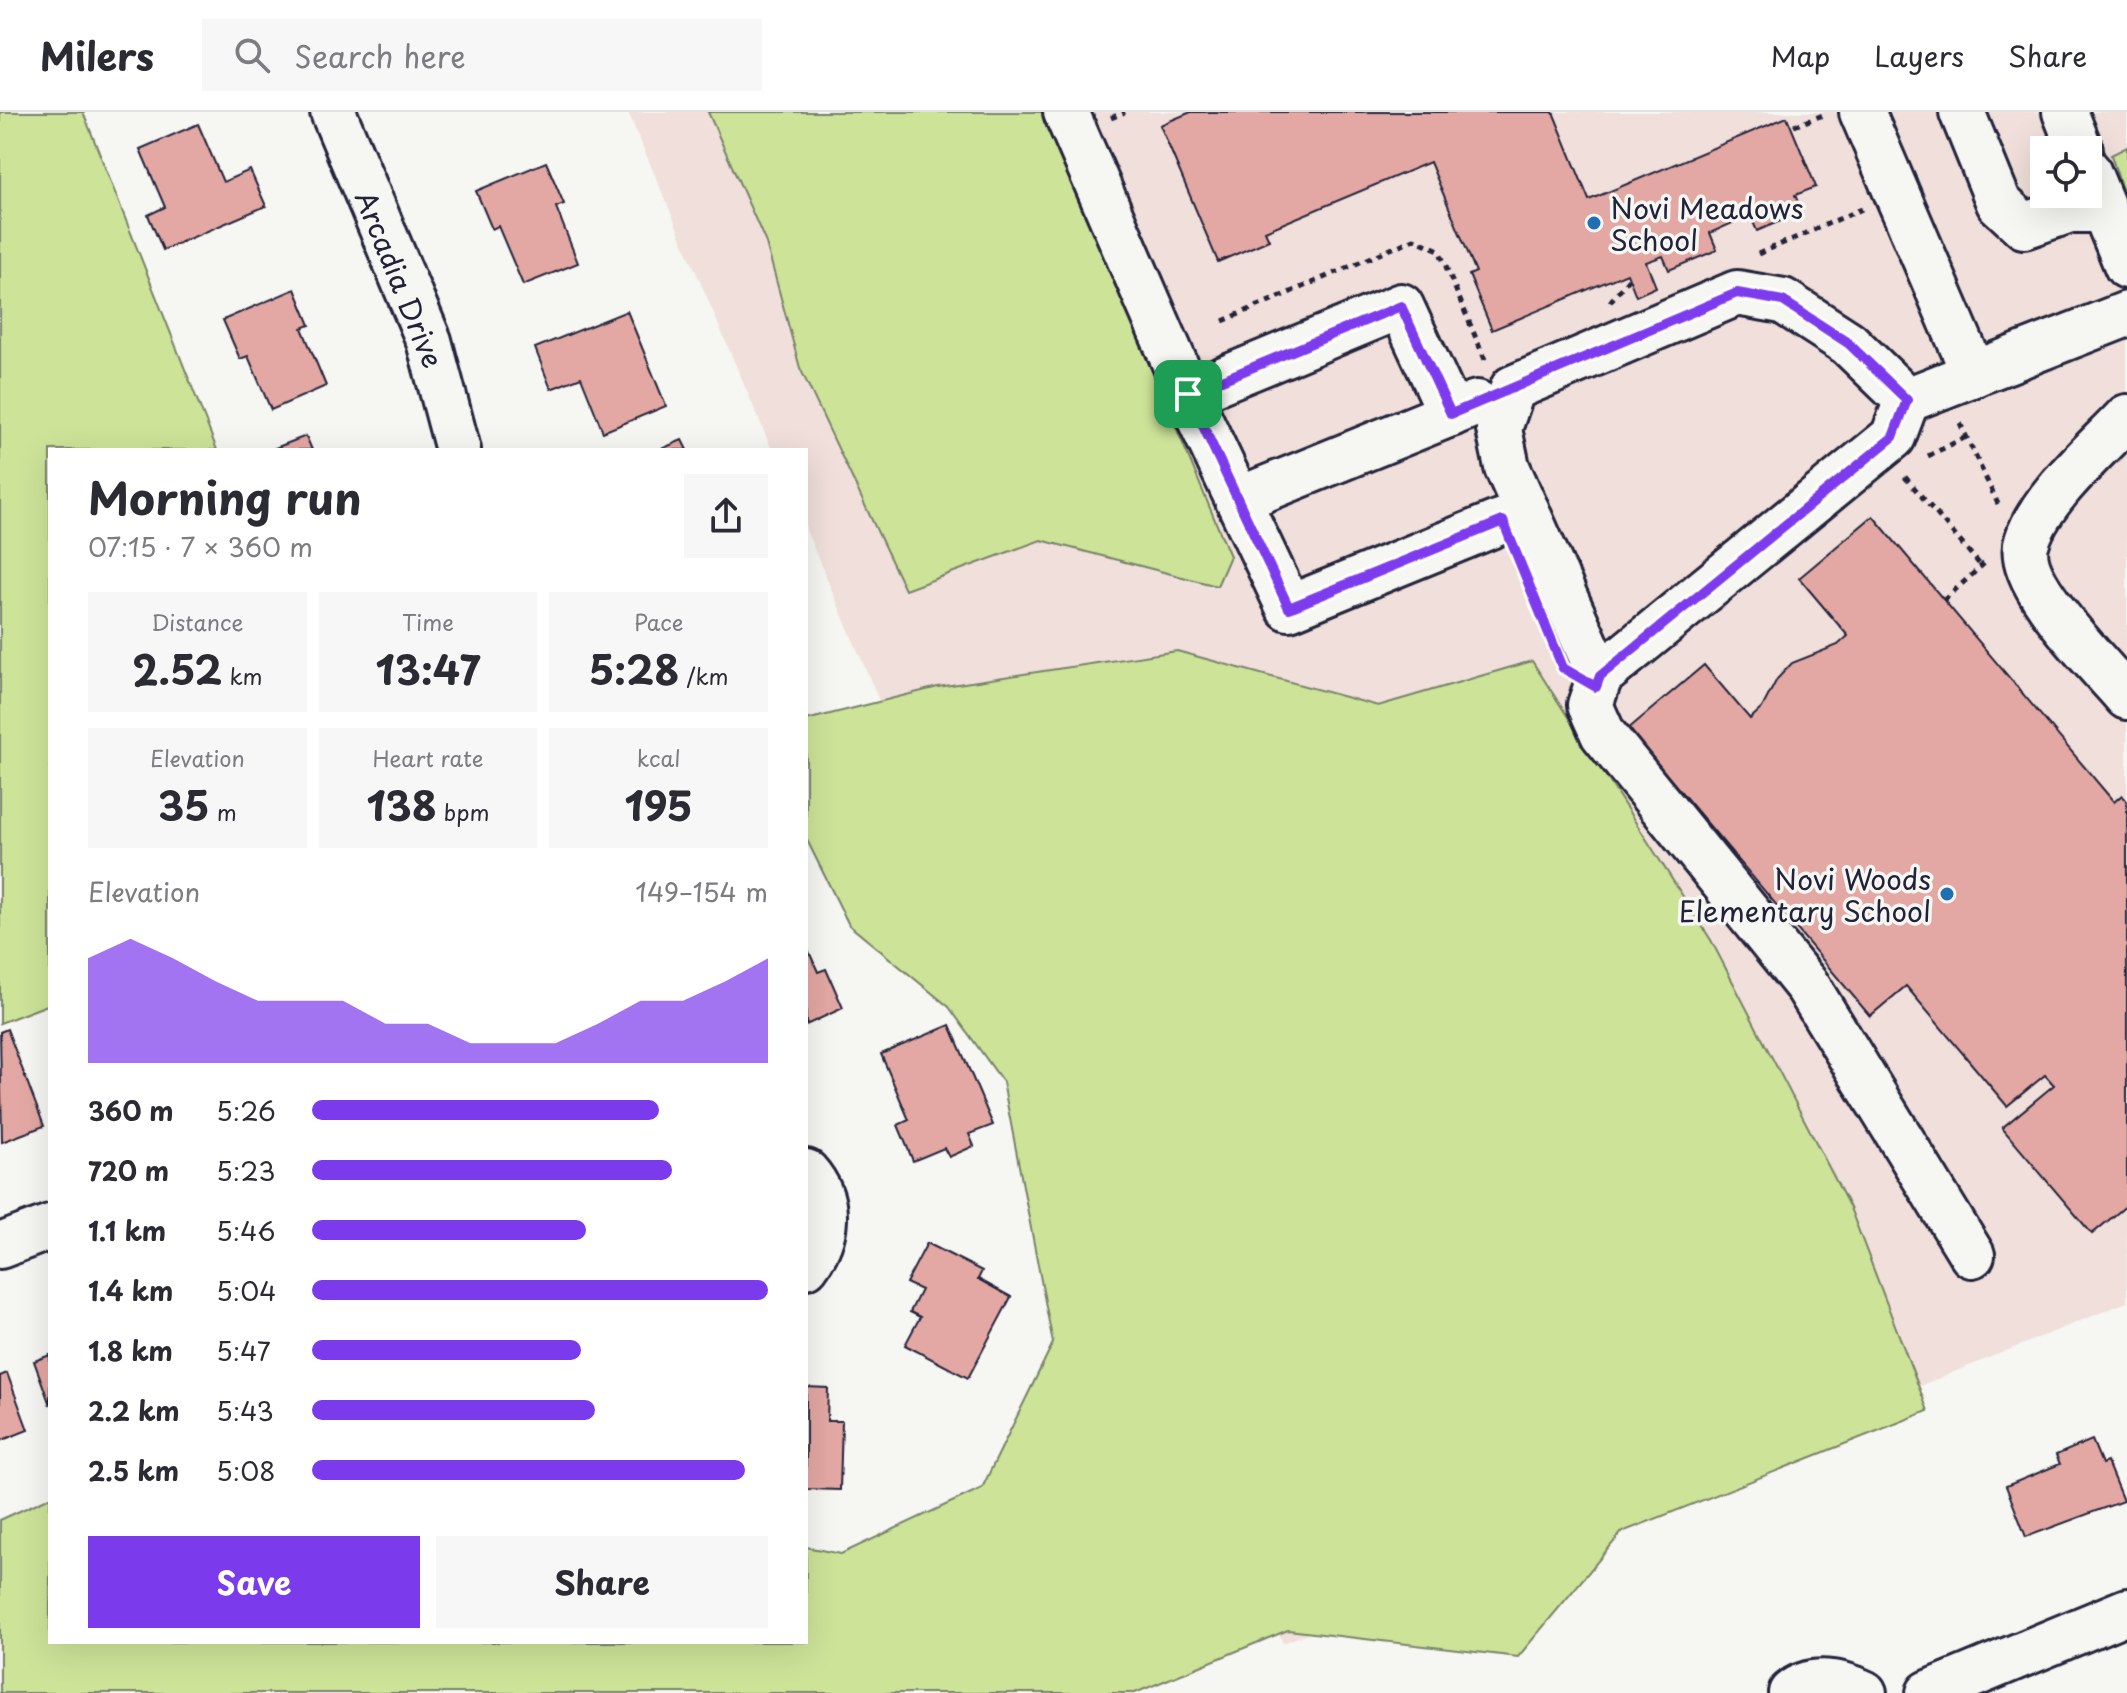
<!DOCTYPE html>
<html lang="en">
<head>
<meta charset="utf-8">
<style>
  body { margin:0; font-family:"Playpen Sans",sans-serif; background:#f7f7f7; color:#2b2b33; height:100vh; display:flex; flex-direction:column; font-size:30px; white-space:nowrap }
  * { box-sizing:border-box; margin:0 }
  p { font-size:26px; color:#7c7c81 }
  .icon { flex:none; width:44px; height:44px; fill:none; stroke:currentColor; stroke-width:2; stroke-linecap:round; stroke-linejoin:round }
  .map { position:relative; flex:1; overflow:hidden }
  .panel { position:absolute; left:48px; top:336px; width:760px; height:1196px; display:flex; flex-direction:column; background:#fff; border-radius:0px; box-shadow:0 8px 32px #0002 }
  .panel>* { flex:none }
  .controls { position:absolute; left:2030px; top:24px; display:grid; gap:16px }
  .controls a { display:grid; place-items:center; width:72px; height:72px; border-radius:0px; background:#fff; box-shadow:0 8px 32px #0002; font-size:40px }
  .pin { position:absolute; display:grid; place-items:center; width:68px; height:68px; color:#fff; margin:-34px; border-radius:16px; box-shadow:0 4px 12px #0006 }
  .round { display:grid; place-items:center; flex:none; width:84px; height:84px; border-radius:0px; background:#f7f7f7 }
  .summary { display:flex; align-items:center; justify-content:space-between; height:136px; padding:0 40px }
  h1 { font-size:44px; font-weight:700; line-height:60px }
  .figures { display:grid; grid-template-columns:repeat(3,1fr); gap:12px; height:136px; padding:8px 40px }
  .figures div { display:grid; align-content:center; border-radius:0px; background:#f7f7f7; text-align:center }
  .figures b { font-size:40px; font-weight:700 }
  .figures small { font-size:22px; font-weight:400 }
  .figures p { font-size:22px }
  .chart { height:224px; padding:16px 40px }
  .chart p { display:flex; justify-content:space-between }
  .chart svg { width:100%; height:144px; margin-top:8px; fill:#7c3aed; opacity:.7 }
  .action { display:flex; gap:16px; margin-top:auto; padding:16px 40px }
  .action a { flex:1; height:92px; border-radius:0px; background:#7c3aed; color:#fff; font-size:32px; font-weight:700; line-height:92px; text-align:center }
  .action a+a { background:#f7f7f7; color:#2b2b33 }
  ul { padding:0 40px; list-style:none; font-size:26px }
  li { display:grid; grid-template-columns:128px 96px 1fr; align-items:center; height:60px }
  li i { height:20px; border-radius:10px; background:#7c3aed }
  header { display:flex; align-items:center; gap:48px; box-sizing:border-box; height:112px; padding:0 40px; background:#fff; border-bottom:2px solid #e1e1e2 }
  header strong { font-size:38px }
  nav { display:flex; gap:44px; margin-inline-start:auto; font-size:28px }
  .search { width:560px; height:72px; background:#f7f7f7; display:flex; align-items:center; gap:20px; box-sizing:border-box; padding:0 28px; border-radius:0px; color:#7c7c81; font-size:30px }
  .map>svg:first-child { display:block }
  .built { fill:#f0dfda; fill-rule:evenodd }
  .green { fill:#cde398; stroke:#78826a; stroke-width:2 }
  .building { fill:#e3a8a3; stroke:#22223b; stroke-width:2 }
  .lines { fill:none; stroke-linecap:round; stroke-linejoin:round }
  .minor-casing { stroke:#22223b; stroke-width:50 }
  .path { stroke:#22223b; stroke-width:5; stroke-dasharray:6 6; stroke-linecap:butt }
  .minor { stroke:#f6f6f2; stroke-width:44 }
  .route-casing { stroke:#fff; stroke-width:16 }
  .route { stroke:#7c3aed; stroke-width:10 }
  .poi-dot { fill:#1f6fb2; stroke:#f6f6f2; stroke-width:3 }
  .labels { text-anchor:middle; dominant-baseline:central; stroke-width:7; stroke-linejoin:round; paint-order:stroke }
  .poi-label { font-size:28px; fill:#22223b; stroke:#f6f6f2; text-anchor:start }
  .street-label { font-size:28px; fill:#22223b; stroke:#f6f6f2 }
</style>
</head>
<body>
<header>
<strong>Milers</strong>
<div class="search"><svg class="icon" aria-label="search" viewBox="0 0 24 24"><circle cx="10" cy="10" r="6"/><path d="M15 15l6 6"/></svg>Search here</div>
<nav><a>Map</a><a>Layers</a><a>Share</a></nav>
</header>
<div class="map">
<svg width="2127" height="1581" viewBox="0 0 2127 1581">
  <rect width="100%" height="100%" fill="#f6f6f2"/>
  <filter id="ink" filterUnits="userSpaceOnUse"><feTurbulence type="fractalNoise" baseFrequency=".0125" numOctaves="2"/><feDisplacementMap in="SourceGraphic" scale="16" xChannelSelector="R" yChannelSelector="G"/><feConvolveMatrix kernelMatrix="1 2 1 2 8 2 1 2 1" color-interpolation-filters="sRGB"/></filter>
  <g filter="url(#ink)">
    <path class="built" d="M628,0H2127V1190L1283,1531L806,418V338H772ZM2044,38H2088V82H2044Z"/>
    <g class="green">
      <path d="M0,0H83L217,338H50V892L0,911Z"/>
      <path d="M708,0H1044L1230,444L1217,474L1041,428L905,478L800,256L766,131Z"/>
      <path d="M2127,35V93L2111,43Z"/>
      <path d="M1177,539L1378,594L1532,549L1711,828L1850,1096L1928,1299L1622,1420L1518,1545L1288,1518L1135,1581H0V1408L50,1385V1530H806V1435L841,1442L982,1376L1053,1231L1003,970L949,895L849,813L806,726V608L938,575Z"/>
    </g>
    <g class="building">
      <path d="M1191,0H1553L1589,88L1787,5L1816,75L1795,83L1802,100L1757,119L1750,103L1710,121L1717,138L1669,158L1663,144L1646,150L1656,175L1636,184L1627,161L1492,218L1469,163L1476,160L1430,50L1265,119L1269,128L1218,150L1160,13Z"/>
      <path d="M198,12L223,70L250,58L266,94L163,138L148,103L165,95L140,37Z"/>
      <path d="M546,50L564,92L556,95L578,151L523,173L498,114L492,117L476,79Z"/>
      <path d="M295,177L310,213L302,216L326,274L271,298L248,244L240,247L223,208Z"/>
      <path d="M627,199L666,294L603,320L581,265L551,277L535,236Z"/>
      <path d="M306,324L312,338H270Z"/>
      <path d="M682,328L687,338H659Z"/>
      <path d="M1873,404L2114,690L2122,683L2127,689V1093L2092,1122L2002,1016L2054,973L2045,963L2007,994L1906,874L1870,904L1628,617L1704,553L1750,607L1762,596L1777,567L1792,551L1838,533L1848,524L1799,466Z"/>
      <path d="M806,833L818,860L826,857L843,896L806,913Z"/>
      <path d="M950,913L993,1013L969,1022L974,1034L949,1045L944,1036L913,1049L898,1013L909,1008L881,942Z"/>
      <path d="M7,917L44,1014L2,1030L0,920Z"/>
      <path d="M927,1131L982,1159L978,1167L1011,1185L968,1266L905,1233L920,1205L910,1200L921,1178L906,1171Z"/>
      <path d="M50,1243V1293L34,1249Z"/>
      <path d="M7,1261L28,1318L0,1329V1264Z"/>
      <path d="M806,1275L828,1276L827,1309H842L840,1378L806,1377Z"/>
      <path d="M2092,1328L2102,1352L2107,1350L2123,1389L2026,1425L2006,1374L2060,1352L2056,1343Z"/>
    </g>
    <g class="lines">
      <defs>
        <g id="minor">
          <path d="M333,0L429,229L458,338"/>
          <path d="M1066,0L1188,282L1289,496L1527,399"/>
          <path d="M1862,0L1974,262"/>
          <path d="M1962,0L1999,91L2024,114L2070,98H2103"/>
          <path d="M2065,0L2080,38"/>
          <path d="M2088,59L2127,154"/>
          <path d="M1188,282L1401,194L1451,302"/>
          <path d="M2127,305C2096,338 2041,385 2027,429C2013,469 2101,554 2127,585"/>
          <path d="M1238,388L1477,291"/>
          <path d="M1600,564L1507,355L1499,317L1513,276L1737,181L1783,189L1848,231L1907,288"/>
          <path d="M806,1060C832,1089 828,1125 806,1154"/>
          <path d="M0,1134L50,1115"/>
          <path d="M1972,1143L1808,875L1603,622L1590,593L1600,564L1893,325L1907,288L2127,202"/>
          <path d="M1791,1581C1811,1564 1842,1570 1864,1581"/>
          <path d="M1929,1581L2127,1499"/>
        </g>
      </defs>
      <use href="#minor" class="minor-casing"/>
      <g class="path">
        <path d="M1111,6L1125,0"/>
        <path d="M1794,14L1823,3"/>
        <path d="M1758,142L1862,97"/>
        <path d="M1610,190L1629,166"/>
        <path d="M1223,209L1414,127L1439,138L1486,250"/>
        <path d="M1960,311L1998,392"/>
        <path d="M1928,344L1966,325"/>
        <path d="M1905,365L1982,455"/>
        <path d="M1944,488L1988,448"/>
      </g>
      <use href="#minor" class="minor"/>
    </g>
  </g>
  <g class="lines" filter="url(#ink)">
    <defs>
      <path id="route" d="M1737,181L1783,189L1848,231L1907,288L1893,325L1600,564L1596,575L1563,556L1503,409L1289,496L1188,282L1401,194L1451,302Z"/>
    </defs>
    <use href="#route" class="route-casing"/>
    <use href="#route" class="route"/>
  </g>
  <g class="poi-dot">
    <circle cx="1594" cy="111" r="8"/>
    <circle cx="1947" cy="782" r="8"/>
  </g>
  <g class="labels">
    <g class="poi-label">
      <text x="1610" y="95">Novi Meadows<tspan x="1610" dy="32">School</tspan></text>
      <text x="1931" y="766" text-anchor="end">Novi Woods<tspan x="1931" dy="32">Elementary School</tspan></text>
    </g>
    <g class="street-label">
      <text transform="translate(400 167) rotate(68)">Arcadia Drive</text>
    </g>
  </g>
</svg>
<div class="controls">
<a><svg class="icon" aria-label="locate" viewBox="0 0 24 24"><circle cx="12" cy="12" r="6"/><path d="M12 2v4M12 18v4M2 12h4M18 12h4"/></svg></a>
</div>
<div class="pin" style="left:1188px;top:282px;background:#1e9e55"><svg class="icon" aria-label="arrive" viewBox="0 0 24 24"><path d="M6 21V4h12l-3 4 3 4H6"/></svg></div>
<section class="panel">
<div class="summary"><div><h1>Morning run</h1><p>07:15 · 7 × 360 m</p></div><a class="round"><svg class="icon" aria-label="share" viewBox="0 0 24 24"><path d="M12 15V3M7 8l5-5 5 5M5 13v7h14v-7"/></svg></a></div>
<div class="figures">
<div><p>Distance</p><b>2.52<small> km</small></b></div>
<div><p>Time</p><b>13:47</b></div>
<div><p>Pace</p><b>5:28<small> /km</small></b></div>
</div>
<div class="figures">
<div><p>Elevation</p><b>35<small> m</small></b></div>
<div><p>Heart rate</p><b>138<small> bpm</small></b></div>
<div><p>kcal</p><b>195</b></div>
</div>
<div class="chart"><p><span>Elevation</span>149–154 m</p>
<svg viewBox="0 0 160 44" preserveAspectRatio="none"><path d="M0 44V12L10 6L20 12L30 19L40 25L50 25L60 25L70 32L80 32L90 38L100 38L110 38L120 32L130 25L140 25L150 19L160 12V44z"/></svg>
</div>
<ul>
<li><b>360 m</b>5:26<i style="width:76%"></i></li>
<li><b>720 m</b>5:23<i style="width:79%"></i></li>
<li><b>1.1 km</b>5:46<i style="width:60%"></i></li>
<li><b>1.4 km</b>5:04<i style="width:100%"></i></li>
<li><b>1.8 km</b>5:47<i style="width:59%"></i></li>
<li><b>2.2 km</b>5:43<i style="width:62%"></i></li>
<li><b>2.5 km</b>5:08<i style="width:95%"></i></li>
</ul>
<div class="action"><a>Save</a><a>Share</a></div>
</section>
</div>
</body>
</html>
